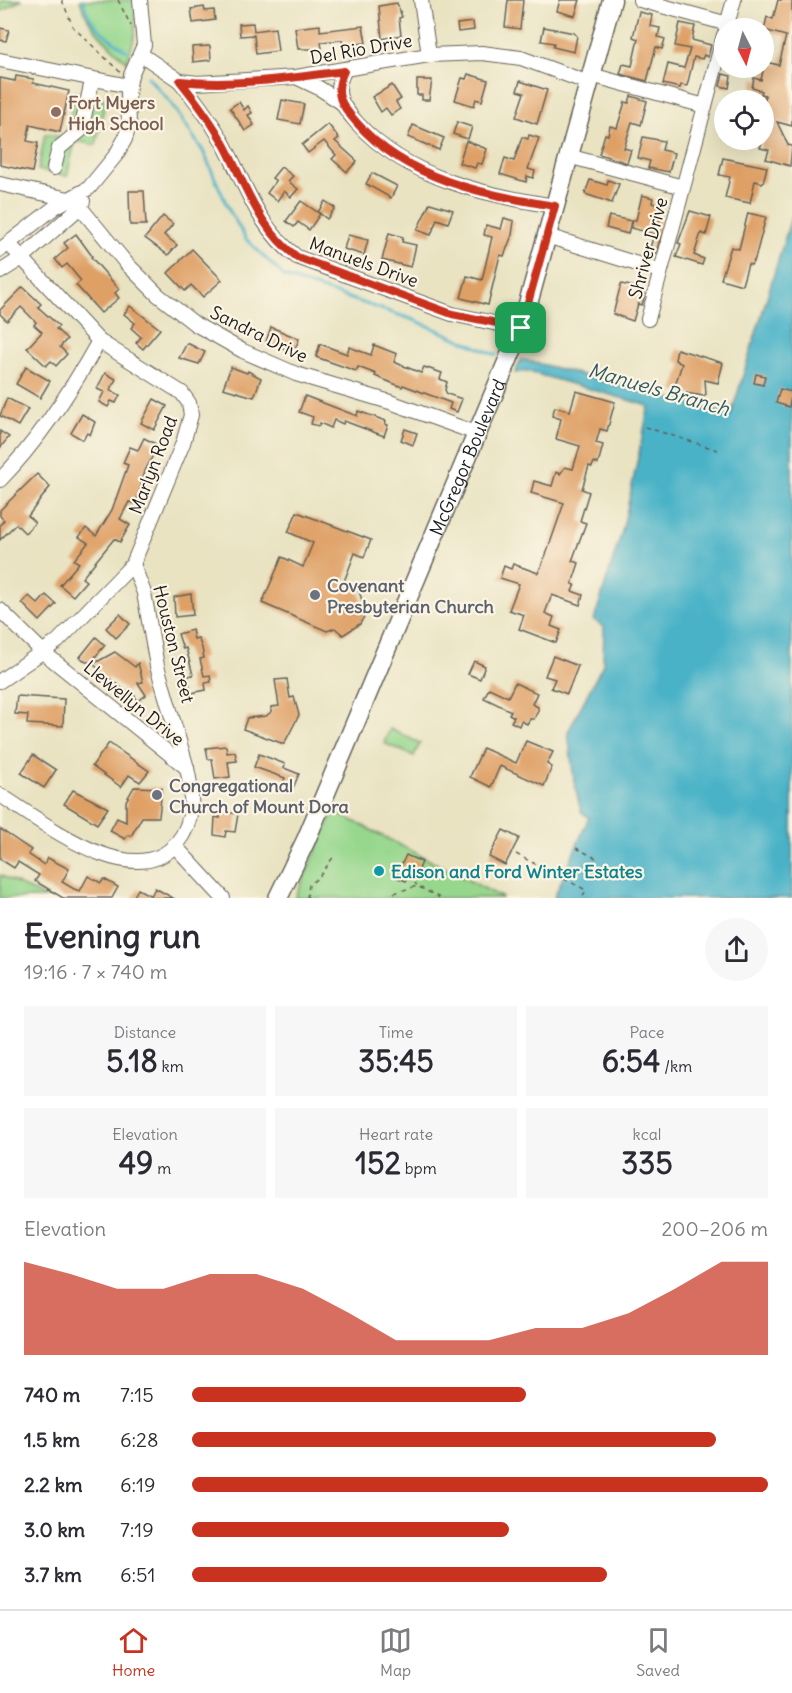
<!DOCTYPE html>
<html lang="en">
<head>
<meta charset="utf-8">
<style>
  body { margin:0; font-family:Delius,sans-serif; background:#f7f7f7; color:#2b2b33; height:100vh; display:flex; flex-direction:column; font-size:22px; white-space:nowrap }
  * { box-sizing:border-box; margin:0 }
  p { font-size:20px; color:#7c7c81 }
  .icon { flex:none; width:33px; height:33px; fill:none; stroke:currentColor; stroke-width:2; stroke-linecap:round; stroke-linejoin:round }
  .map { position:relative; height:898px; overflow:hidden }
  .details { display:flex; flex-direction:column; background:#fff; flex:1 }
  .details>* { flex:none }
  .needle { width:39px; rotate:174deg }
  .fabs { position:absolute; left:714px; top:18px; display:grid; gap:12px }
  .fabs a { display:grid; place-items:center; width:60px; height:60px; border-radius:50%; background:#fff; box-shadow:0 6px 24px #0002; font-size:30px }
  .pin { position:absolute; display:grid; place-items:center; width:51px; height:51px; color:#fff; margin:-26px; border-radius:12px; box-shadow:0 3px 9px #0006 }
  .round { display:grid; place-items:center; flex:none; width:63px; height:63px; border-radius:32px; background:#f7f7f7 }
  .headline { display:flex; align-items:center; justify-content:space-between; height:102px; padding:0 24px }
  h1 { font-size:33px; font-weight:700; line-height:45px }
  .stats { display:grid; grid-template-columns:repeat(3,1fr); gap:9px; height:102px; padding:6px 24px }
  .stats div { display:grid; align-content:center; border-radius:0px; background:#f7f7f7; text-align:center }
  .stats b { font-size:30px; font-weight:700 }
  .stats small { font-size:16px; font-weight:400 }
  .stats p { font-size:16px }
  .chart { height:168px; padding:12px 24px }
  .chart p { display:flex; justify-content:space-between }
  .chart svg { width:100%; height:108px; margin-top:6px; fill:#c8321e; opacity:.7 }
  ul { padding:0 24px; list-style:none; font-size:20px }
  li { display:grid; grid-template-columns:96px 72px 1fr; align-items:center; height:45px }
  li i { height:15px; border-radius:8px; background:#c8321e }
  .tab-bar { display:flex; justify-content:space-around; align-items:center; height:84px; border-top:2px solid #e1e1e2; background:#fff; font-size:16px; color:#7c7c81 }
  .tab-bar a { display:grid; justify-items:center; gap:3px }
  .tab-bar .active { color:#c8321e }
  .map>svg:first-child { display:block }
  .green { fill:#97d78d; stroke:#5a7a54; stroke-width:1.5 }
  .water { fill:#48b2c7; stroke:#326772; stroke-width:1.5 }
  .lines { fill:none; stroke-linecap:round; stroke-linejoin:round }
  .stream { stroke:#48b2c7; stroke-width:3 }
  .building { fill:#dfa066 }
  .minor-casing { stroke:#646256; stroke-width:16 }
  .major-casing { stroke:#646256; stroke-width:21 }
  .path { stroke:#646256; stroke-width:1.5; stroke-dasharray:4.5 4.5; stroke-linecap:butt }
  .minor { stroke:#fff; stroke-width:14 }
  .major { stroke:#fff; stroke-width:18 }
  .route-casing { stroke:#fff; stroke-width:12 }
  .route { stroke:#c8321e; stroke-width:8 }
  .education-dot { fill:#8d6e63; stroke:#fcf5e5; stroke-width:2 }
  .worship-dot { fill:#6b7280; stroke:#fcf5e5; stroke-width:2 }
  .culture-dot { fill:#0f9aa8; stroke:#fcf5e5; stroke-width:2 }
  .labels { text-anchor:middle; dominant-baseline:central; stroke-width:4.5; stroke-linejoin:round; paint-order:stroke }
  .street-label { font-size:18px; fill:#1c1c1c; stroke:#fcf5e5 }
  .education-label { font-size:18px; font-weight:bold; fill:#785e54; stroke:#fcf5e5; text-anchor:start }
  .worship-label { font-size:18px; font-weight:bold; fill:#5b616d; stroke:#fcf5e5; text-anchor:start }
  .culture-label { font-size:18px; font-weight:bold; fill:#0d838f; stroke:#fcf5e5; text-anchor:start }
  .water-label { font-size:20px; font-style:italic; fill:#2e5860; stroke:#fcf5e5 }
</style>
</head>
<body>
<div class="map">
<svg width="792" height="898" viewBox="0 0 792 898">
  <rect width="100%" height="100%" fill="#fcf5e5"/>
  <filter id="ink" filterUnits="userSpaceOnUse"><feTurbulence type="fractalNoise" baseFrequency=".0167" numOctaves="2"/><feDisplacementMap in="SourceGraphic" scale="12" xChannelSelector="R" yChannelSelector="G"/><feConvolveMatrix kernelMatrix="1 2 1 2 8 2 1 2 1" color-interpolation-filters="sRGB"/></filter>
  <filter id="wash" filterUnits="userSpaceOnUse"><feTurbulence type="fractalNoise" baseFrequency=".008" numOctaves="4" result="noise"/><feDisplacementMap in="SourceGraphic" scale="24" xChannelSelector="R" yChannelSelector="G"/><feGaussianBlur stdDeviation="1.35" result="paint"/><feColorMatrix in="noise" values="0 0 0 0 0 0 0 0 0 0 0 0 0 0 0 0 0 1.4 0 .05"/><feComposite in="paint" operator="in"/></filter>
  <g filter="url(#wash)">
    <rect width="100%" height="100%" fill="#e9e3c2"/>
    <g class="green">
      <path d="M5,0H21L0,12V3Z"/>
      <path d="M80,0H135V35L127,62C108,43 87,27 80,0Z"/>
      <path d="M75,92L106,99L96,145L75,141L67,176L38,170L45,134L65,138Z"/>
      <path d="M390,729L420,743L414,756L384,743Z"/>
      <path d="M334,811L503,898H295Z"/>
      <path d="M0,875L46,898H0Z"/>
    </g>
    <path class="water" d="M792,215V898H554L589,817L581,812L574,781L568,732L603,664L604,627L594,620L623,528L649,406L526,371L515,373L521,359L526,360L731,415Z"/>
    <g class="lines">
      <g class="stream">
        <path d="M83,0C89,26 107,36 127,51"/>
        <path d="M148,77L170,102L203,151L229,210L246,239L285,277L414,320L496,355"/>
      </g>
    </g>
    <g id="blocks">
      <g class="building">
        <path d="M508,0H523L520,29L505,27Z"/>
        <path d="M560,0H580L575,16L557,11Z"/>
        <path d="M778,0H792V126L777,122L788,145L792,146L790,166L766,159L769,150L760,148L769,120L764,118L765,95L761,94L762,91L752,88L754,78L761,80L765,62L779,65L786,36L764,30L767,17L773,19Z"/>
        <path d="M397,3L402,17L399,18L401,35L382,39L379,6Z"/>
        <path d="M204,7L205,11L214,10L215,20L193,23L191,9Z"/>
        <path d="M639,12L652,15L650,26L660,28L658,37L665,39L662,49L656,47L647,81L620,74L623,64L632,66L638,39L633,37Z"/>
        <path d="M473,22L474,30L458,32L457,24Z"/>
        <path d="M253,23L254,31L275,28L278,51L256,54L254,35L240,36L239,24Z"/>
        <path d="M680,23L695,26L692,40L711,45L708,57L704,55L702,59L694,57L687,86L681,85L680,88L663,84L668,64L684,68L690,49L675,46Z"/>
        <path d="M320,25V31L363,26L366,43L343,45L342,40L321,42L322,49H298L295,28Z"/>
        <path d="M544,27L574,33L577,36L574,52L553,47L554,43L541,41Z"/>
        <path d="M0,28L9,30L6,41L0,40Z"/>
        <path d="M210,46L211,60L193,62L192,47Z"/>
        <path d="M468,74L488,80L482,101L476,99L474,106L455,100L462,78L466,79Z"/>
        <path d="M723,74L731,76L729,88L720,86Z"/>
        <path d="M16,76L34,79L33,83L69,91L60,132L30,125L27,141L38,143L32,172L0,165V78L15,81Z"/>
        <path d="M417,80H432L429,100H422V95H417Z"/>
        <path d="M520,81L547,90L537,124L516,117L524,93L517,91Z"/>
        <path d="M392,85L401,99L396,102L400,109L391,115L386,108L381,112L372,97Z"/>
        <path d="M631,96L647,101L641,125L632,122L624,148L631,150L627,163L599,154L605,134L608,135L610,126L617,128L625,102L629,103Z"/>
        <path d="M282,100L304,104L300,124L278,120Z"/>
        <path d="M239,102L244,110L248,106L252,113L248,115L254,125L245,131L230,108Z"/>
        <path d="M457,122L472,127L468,139L453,134Z"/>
        <path d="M328,124L339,138L335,141L357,161L347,172L332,159L336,155L324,141L308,153L302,145Z"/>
        <path d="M413,125L444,138L439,150L408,137Z"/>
        <path d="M529,135L539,138L528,169L535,171L533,178L527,176L526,182L500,174L505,158L514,161L522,137L528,139Z"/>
        <path d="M643,137L664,141L662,150L674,153L669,172L648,168L650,161L638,158Z"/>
        <path d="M466,141L487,149L482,164L477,163L475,168L459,163Z"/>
        <path d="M723,158L767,167L763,183L755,181L750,203L725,198L730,177L719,175Z"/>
        <path d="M281,167L293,176L288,181L298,189L291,197L284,191L277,201L267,193L276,181L272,178Z"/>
        <path d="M372,173L397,186L391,198L366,184Z"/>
        <path d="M590,180L607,185L608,180L619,184L612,203L585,194Z"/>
        <path d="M129,191H144L146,225H130Z"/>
        <path d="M642,195L653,198L652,203L661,206L658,235L631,228L633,220H636Z"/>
        <path d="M301,201L320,214L309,230L298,222L294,227L286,221Z"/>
        <path d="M325,201L335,208L327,219L318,212Z"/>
        <path d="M430,203L453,210L448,223L437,219L431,235L417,230Z"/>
        <path d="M690,211L711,217L706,235L701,233L694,255L704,259L702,265L676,257L681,244L678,243Z"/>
        <path d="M748,213L766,217L755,259L751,265L748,264L742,285L721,279L731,247L739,249Z"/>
        <path d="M163,216L173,224L164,235L177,245L168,255L145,238Z"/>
        <path d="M609,216L631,221L628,234L606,228Z"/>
        <path d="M504,218L514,221L512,235L504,256L500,255L488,305L461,298L467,276L482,280L492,237L484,235L486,225L501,229Z"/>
        <path d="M389,233L403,237L402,242L416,245L411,267L382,260Z"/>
        <path d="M76,234L92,256L91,257L119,289L115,293L119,298L101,313L76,285L81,281L67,264L62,268L55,259L68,248L64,243Z"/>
        <path d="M654,234L661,236L656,254L649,252Z"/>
        <path d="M348,235L368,240L364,255L344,249Z"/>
        <path d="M192,249L222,280L203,297L191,285L185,291L168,273Z"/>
        <path d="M621,284L636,287L635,291L645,294L642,305L638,304L633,321L613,314Z"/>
        <path d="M23,287L41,304L38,307L59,326L56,329L67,339L60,347L67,354L56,366L51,361L46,366L27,348L42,332L34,325L36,322L21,307L7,321L0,314V310Z"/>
        <path d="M130,306L160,329L143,349L136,343L141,337L131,328L135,323L124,314Z"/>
        <path d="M271,327L299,339L296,347L289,344L287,350L266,342Z"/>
        <path d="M187,343L205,352L199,364L179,358Z"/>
        <path d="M320,344L347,354L349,347L371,355L374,345L397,354L394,362L421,373L424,367L442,373L440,379L447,382L445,390L447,394L462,399L457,412L449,409L451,403L403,385L402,387L375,376L376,374L358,367L356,371L316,357Z"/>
        <path d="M677,349L723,363L718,383L705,380L706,394L704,396L673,391L682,364L675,360Z"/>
        <path d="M26,367L50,381L40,398L16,384Z"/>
        <path d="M231,367L247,373L248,371L261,378L254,397L223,388Z"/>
        <path d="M105,373L116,379L110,390L120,395L116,403L111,401L108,407L99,402L104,392L97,389Z"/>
        <path d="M756,374L765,376L763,385L754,383Z"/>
        <path d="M780,389L792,392L789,407L776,403Z"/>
        <path d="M576,391L615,402L607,431L600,429L596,443L603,445L598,464L594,462L592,467L589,466L582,489L589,492L580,521L586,523L572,561L579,563L572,584L575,585L572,591L583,595L580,605L552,595L545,613L554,617L551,626L561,630L556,643L519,629L524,615L509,610L519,584L500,578L504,566L511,569L513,564L538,573L547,552L564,503L531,493L534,481L552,486L556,472L560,474L565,467L573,469L580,446L556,439L561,419L552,416L555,407L570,411Z"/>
        <path d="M305,396L357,416L358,411L386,421L385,424L388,425L384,436L344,421L343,424L334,420L331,428L320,423L319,426L311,424L313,417L299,412Z"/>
        <path d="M7,398L28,409L18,426L0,416Z"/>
        <path d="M154,399L167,406L154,430L141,423Z"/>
        <path d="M82,414L95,422L90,435L87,433L83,440L71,433Z"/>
        <path d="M405,429L417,433L413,445L401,440Z"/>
        <path d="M0,431L9,437L0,448Z"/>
        <path d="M144,438L158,445L145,471L136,504L129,502L120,519L130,525L120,542L114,539L82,578L86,581L73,596L60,585L79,563L74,560L88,543L79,537L86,528L96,536L112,510L128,465L123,463L130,447L138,450Z"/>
        <path d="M37,474L50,487L28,516L35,523L25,533L16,524L0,540V525L4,520L0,516V510Z"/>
        <path d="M297,512L371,540L364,557L355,553L343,584L359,591L366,613L360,624L343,635L335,628L327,631L262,603L282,557L303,567L313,543L288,532Z"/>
        <path d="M191,594L193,615L175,617L174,597Z"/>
        <path d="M46,595L56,604L40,621L22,603L29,596L38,604Z"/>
        <path d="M120,614L130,624L116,638L106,628Z"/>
        <path d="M192,630L194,639L198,638L202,648L204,658L200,659L204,676L210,675L211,682L205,683L206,690L191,693L188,676L193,675L186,648L183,649L178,634Z"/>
        <path d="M96,637L105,645L91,662H86L80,657Z"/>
        <path d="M115,652L135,667L138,663L143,682L138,683L146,695L138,701L130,689L127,692L109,678L107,681L99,675L102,672L93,664Z"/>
        <path d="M553,656L578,666L567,694L551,688L555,679L545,676Z"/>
        <path d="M474,661L485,666L480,679L468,674Z"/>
        <path d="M287,679L290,698L294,697L299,715L284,744L243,729L247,718L266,716L271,712V707L279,706L275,680Z"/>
        <path d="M515,683L537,693L532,704L538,707V711L534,719H530L527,724L521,721L519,726L511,722L514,717L509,714L511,711L484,698L489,688L508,697Z"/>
        <path d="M17,696L64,699L63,726L27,724L28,715L15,714Z"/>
        <path d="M526,741L553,752L547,764L552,767L544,786L500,766L491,787L470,777L483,748L516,763Z"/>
        <path d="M109,743L149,771L140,782L129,775L121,787L92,766Z"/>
        <path d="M226,746L227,753L235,752L237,761L228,762L230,777L215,779L212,759H208L206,748Z"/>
        <path d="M259,754L285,764L284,768L299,774L291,793L281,789L285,778L254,767Z"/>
        <path d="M33,755L56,770L44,788L21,773Z"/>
        <path d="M134,787L162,788L159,817H142L131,836L128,835L125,839L110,831L117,818L126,822V801Z"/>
        <path d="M73,790L108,808L97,824L64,804Z"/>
        <path d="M221,811L238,814L235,832L226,831L225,837L214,835L215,817L220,818Z"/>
        <path d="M0,829L31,850L28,854L44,865L48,858L69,869L62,882L74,889L80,891L88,876L101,883L104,879L118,887L112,898H63L35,881L39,875L18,862L14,868L0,859Z"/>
        <path d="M503,830L519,838L505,865L489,857Z"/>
        <path d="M406,855L422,862L418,872L412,869L406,881L396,877Z"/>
        <path d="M155,888L173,898H133L138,889L151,896Z"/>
      </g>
    </g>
  </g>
  <g filter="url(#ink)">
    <use href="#blocks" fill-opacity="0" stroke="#646256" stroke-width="1.5"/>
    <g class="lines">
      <defs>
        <g id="minor">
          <path d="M421,0L429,55"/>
          <path d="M640,0L728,24"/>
          <path d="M726,28L734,0"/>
          <path d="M142,55L180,81L197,83L296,77L429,55L482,53L521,58L589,83"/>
          <path d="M0,60L129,86"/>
          <path d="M344,71C333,94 341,105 357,123C407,178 484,195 555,206"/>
          <path d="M591,75L705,106"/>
          <path d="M296,77L319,88L339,101"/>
          <path d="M180,81C197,102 212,122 225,146C246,186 259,229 297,257L452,314L521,329"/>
          <path d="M568,156L683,187"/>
          <path d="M54,168L59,148L81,130L92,81"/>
          <path d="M0,184L69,199L80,207L126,263L158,295L195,324L243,351L296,374L390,402L476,433"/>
          <path d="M547,236L660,271"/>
          <path d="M0,250L55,207L89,188L116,155L125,139L129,126L128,91L131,75L144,45L140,0"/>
          <path d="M0,272L22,258L80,207L83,201"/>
          <path d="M648,319L724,35"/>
          <path d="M0,480C40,439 71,391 99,341"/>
          <path d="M133,564L144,593L157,666L187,768"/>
          <path d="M0,610L43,652L187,768C193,795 195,821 177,843C133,895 42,821 0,795"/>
          <path d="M0,681L58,641L133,564L183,443L191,415L189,403L182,393L99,341L9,244"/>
          <path d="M174,845L223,898"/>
        </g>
        <g id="major">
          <path id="s1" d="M278,898L306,840L521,329L612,0"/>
        </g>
      </defs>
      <use href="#minor" class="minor-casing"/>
      <use href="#major" class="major-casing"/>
      <g class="path">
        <path d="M62,0L73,27L120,72"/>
        <path d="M118,0L131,26"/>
        <path d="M645,427L721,451"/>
        <path d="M576,848L596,858"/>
        <path d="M516,854L586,890L582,898"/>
        <path d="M408,877L417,885"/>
        <path d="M394,893L417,886L440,898"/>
        <path d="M307,898L309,885L319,877L334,856"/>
      </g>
      <use href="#minor" class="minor"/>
      <use href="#major" class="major"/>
    </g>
  </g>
  <g class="lines" filter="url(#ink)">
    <defs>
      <path id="route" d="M344,71C333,94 341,105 357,123C406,179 484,195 555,206L521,328L452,314L297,257C259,229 246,186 225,146C212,122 197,102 180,81C234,87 290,78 344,71Z"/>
    </defs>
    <use href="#route" class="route-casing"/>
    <use href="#route" class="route"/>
  </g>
  <circle class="education-dot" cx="56" cy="112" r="6"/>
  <g class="worship-dot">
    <circle cx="315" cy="595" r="6"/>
    <circle cx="157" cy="795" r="6"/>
  </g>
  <circle class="culture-dot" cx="379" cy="871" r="6"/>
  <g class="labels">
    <g class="street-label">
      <text transform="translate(361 49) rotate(-10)">Del Rio Drive</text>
      <text transform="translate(648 248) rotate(-75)">Shriver Drive</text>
      <text transform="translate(364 262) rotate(20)">Manuels Drive</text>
      <text transform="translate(259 334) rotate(26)">Sandra Drive</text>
      <text stroke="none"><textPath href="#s1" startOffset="480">McGregor Boulevard</textPath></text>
      <text transform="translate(153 465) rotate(-69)">Marlyn Road</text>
      <text transform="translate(174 644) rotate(76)">Houston Street</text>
      <text transform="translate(134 703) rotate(39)">Llewellyn Drive</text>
    </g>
    <g class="education-label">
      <text x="68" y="102">Fort Myers<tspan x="68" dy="21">High School</tspan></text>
    </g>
    <g class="worship-label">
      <text x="327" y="585">Covenant<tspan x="327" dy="21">Presbyterian Church</tspan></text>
      <text x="169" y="785">Congregational<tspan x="169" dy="21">Church of Mount Dora</tspan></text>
    </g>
    <g class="culture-label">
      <text x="391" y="871">Edison and Ford Winter Estates</text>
    </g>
    <g class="water-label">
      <text transform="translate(659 389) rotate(16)">Manuels Branch</text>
    </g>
  </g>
</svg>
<div class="fabs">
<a><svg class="needle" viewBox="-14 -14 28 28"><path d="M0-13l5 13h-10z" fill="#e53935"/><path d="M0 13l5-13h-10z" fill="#7c7c81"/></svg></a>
<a><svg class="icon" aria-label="locate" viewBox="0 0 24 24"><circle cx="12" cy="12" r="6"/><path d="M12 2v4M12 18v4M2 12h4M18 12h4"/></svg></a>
</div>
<div class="pin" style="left:521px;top:328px;background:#1e9e55"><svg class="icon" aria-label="arrive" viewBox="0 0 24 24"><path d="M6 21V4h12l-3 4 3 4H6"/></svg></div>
</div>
<section class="details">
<div class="headline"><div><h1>Evening run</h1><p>19:16 · 7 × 740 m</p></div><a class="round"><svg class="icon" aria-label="share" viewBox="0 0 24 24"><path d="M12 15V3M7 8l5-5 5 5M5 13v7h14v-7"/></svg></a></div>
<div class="stats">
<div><p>Distance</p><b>5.18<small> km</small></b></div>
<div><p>Time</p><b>35:45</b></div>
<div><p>Pace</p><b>6:54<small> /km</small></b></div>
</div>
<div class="stats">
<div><p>Elevation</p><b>49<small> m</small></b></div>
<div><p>Heart rate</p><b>152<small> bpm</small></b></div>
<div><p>kcal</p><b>335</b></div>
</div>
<div class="chart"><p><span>Elevation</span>200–206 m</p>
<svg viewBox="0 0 160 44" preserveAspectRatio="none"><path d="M0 44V6L10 11L20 17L30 17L40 11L50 11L60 17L70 27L80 38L90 38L100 38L110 33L120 33L130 27L140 17L150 6L160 6V44z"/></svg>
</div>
<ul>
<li><b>740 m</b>7:15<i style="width:58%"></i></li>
<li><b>1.5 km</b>6:28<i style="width:91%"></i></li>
<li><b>2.2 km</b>6:19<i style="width:100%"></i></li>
<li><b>3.0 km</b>7:19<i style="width:55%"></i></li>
<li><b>3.7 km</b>6:51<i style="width:72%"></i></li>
</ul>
</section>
<nav class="tab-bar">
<a class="active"><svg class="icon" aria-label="home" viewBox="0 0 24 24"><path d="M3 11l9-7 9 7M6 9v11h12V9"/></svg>Home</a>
<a><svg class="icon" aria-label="map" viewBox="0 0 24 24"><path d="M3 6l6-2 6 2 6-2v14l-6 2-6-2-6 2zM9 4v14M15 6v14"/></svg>Map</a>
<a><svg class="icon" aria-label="saved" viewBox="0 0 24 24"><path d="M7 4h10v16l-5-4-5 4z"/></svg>Saved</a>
</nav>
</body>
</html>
